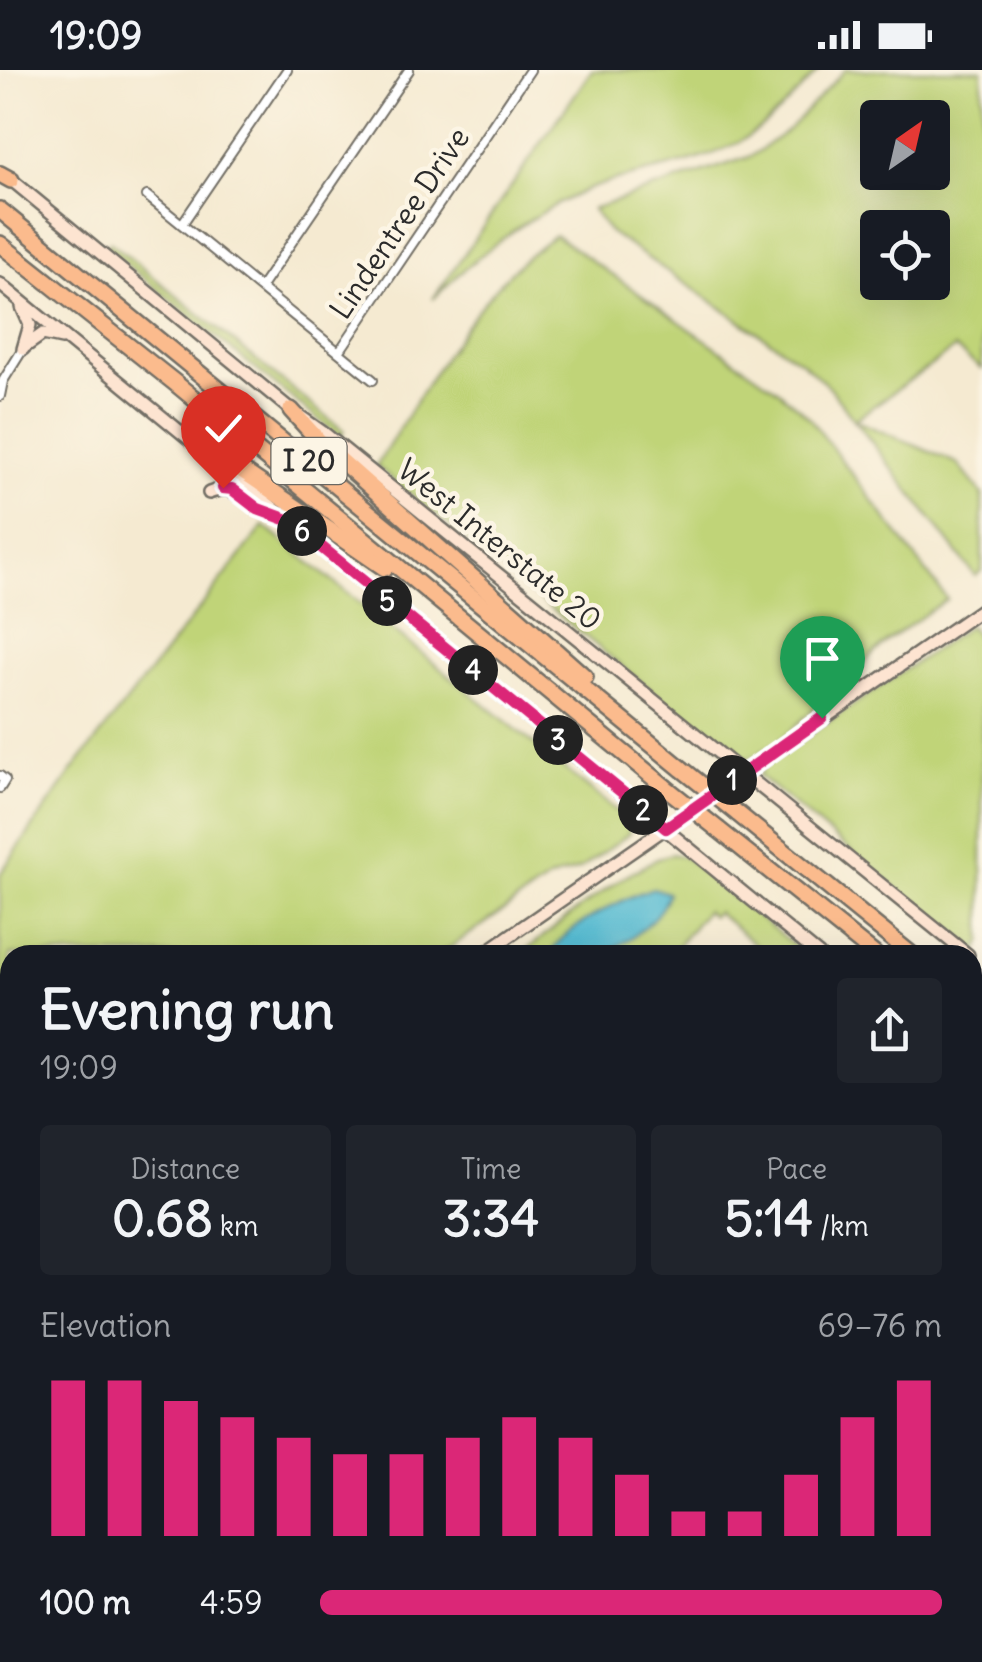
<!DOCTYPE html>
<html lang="en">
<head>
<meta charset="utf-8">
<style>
  body { margin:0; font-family:Delius,sans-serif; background:#20242c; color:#f1f3f6; height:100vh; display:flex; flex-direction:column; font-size:38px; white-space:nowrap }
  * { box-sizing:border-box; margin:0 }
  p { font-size:32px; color:#9ea1a6 }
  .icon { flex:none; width:55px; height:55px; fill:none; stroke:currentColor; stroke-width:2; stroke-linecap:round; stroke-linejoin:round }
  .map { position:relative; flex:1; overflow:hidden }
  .side { position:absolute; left:0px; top:875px; width:982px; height:718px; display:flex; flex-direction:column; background:#171b24; border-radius:30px 30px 0 0; box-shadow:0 10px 40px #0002 }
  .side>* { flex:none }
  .needle { width:65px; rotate:34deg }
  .fabs { position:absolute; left:860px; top:30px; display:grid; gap:20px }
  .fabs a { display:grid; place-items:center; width:90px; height:90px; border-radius:10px; background:#171b24; box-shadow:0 10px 40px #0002; font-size:50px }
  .pin { position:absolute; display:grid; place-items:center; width:85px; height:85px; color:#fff; margin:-102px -42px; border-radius:50% 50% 50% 0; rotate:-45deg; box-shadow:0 0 10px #0007 }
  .pin .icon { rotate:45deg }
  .km { position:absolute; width:50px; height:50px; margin:-25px; border-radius:50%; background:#222; color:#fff; font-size:28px; line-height:50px; text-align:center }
  .round { display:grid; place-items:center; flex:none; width:105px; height:105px; border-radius:10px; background:#20242c }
  .overview { display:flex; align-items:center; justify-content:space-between; height:170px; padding:0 40px }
  h1 { font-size:55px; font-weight:800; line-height:75px }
  .stats { display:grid; grid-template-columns:repeat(3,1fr); gap:15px; height:170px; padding:10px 40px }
  .stats div { display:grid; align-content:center; border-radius:10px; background:#20242c; text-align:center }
  .stats b { font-size:50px; font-weight:800 }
  .stats small { font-size:28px; font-weight:400 }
  .stats p { font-size:28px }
  .chart { height:280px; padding:20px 40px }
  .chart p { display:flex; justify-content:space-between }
  .chart svg { width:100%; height:180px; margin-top:10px; stroke:#db2777; stroke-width:6 }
  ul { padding:0 40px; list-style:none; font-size:32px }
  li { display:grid; grid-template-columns:160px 120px 1fr; align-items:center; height:75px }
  li i { height:25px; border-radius:12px; background:#db2777 }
  .status { display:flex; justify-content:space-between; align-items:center; height:70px; padding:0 50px; background:#171b24; direction:ltr }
  .status svg { height:28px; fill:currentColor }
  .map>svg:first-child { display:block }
  .green { fill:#c0d478; stroke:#768052; stroke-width:2.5; fill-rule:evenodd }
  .water { fill:#53bad1; stroke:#3f727e; stroke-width:2.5 }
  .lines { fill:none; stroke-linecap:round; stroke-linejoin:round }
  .street-casing { stroke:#726e65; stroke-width:12 }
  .secondary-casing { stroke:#726e65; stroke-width:16 }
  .highway-casing { stroke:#726e65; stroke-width:20 }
  .street { stroke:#fff; stroke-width:8 }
  .secondary { stroke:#fde4d1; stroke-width:11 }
  .highway { stroke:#fbbb8d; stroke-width:15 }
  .highway-bridge-casing { stroke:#726e65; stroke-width:20; stroke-linecap:butt }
  .highway-bridge { stroke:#fbbb8d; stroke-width:15 }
  .route-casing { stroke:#fff; stroke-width:20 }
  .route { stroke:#db2777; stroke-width:12 }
  .labels { text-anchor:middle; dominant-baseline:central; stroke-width:9; stroke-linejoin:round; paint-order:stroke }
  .shield { fill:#fcf5e5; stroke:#6a6863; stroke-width:2.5 }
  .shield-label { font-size:28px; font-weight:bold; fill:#2b2b2b }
  .street-label { font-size:30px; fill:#2b2b2b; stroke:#fcf5e5 }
</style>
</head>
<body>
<div class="status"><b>19:09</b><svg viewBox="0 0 49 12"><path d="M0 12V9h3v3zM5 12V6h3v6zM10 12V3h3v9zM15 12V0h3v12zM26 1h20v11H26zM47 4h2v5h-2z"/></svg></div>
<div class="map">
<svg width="982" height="1592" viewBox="0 0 982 1592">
  <rect width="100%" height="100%" fill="#fcf5e5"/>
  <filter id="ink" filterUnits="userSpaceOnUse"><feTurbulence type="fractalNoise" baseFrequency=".01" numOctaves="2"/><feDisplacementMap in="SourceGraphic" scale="20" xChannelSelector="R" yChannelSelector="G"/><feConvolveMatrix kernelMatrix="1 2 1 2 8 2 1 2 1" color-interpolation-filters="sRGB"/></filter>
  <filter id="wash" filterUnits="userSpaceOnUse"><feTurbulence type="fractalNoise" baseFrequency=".0048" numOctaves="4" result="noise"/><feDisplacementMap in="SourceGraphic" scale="40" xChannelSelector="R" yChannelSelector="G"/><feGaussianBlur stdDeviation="2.25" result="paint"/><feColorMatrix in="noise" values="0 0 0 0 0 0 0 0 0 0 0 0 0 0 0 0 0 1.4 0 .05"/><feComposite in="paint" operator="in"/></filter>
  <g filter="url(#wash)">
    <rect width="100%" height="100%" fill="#f5ead1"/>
    <g class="green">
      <path d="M592,0H819C795,25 771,54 740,71C692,99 631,100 580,123C525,148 475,186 433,229Z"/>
      <path d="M845,0H982V299L955,278L854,350L957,393L982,424V501L975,506L829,317L803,293L608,161L592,139L752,86L789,59ZM878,48H932V102H878ZM878,158H932V212H878Z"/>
      <path d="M555,165L779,321L809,347L947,529L887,571L785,666L756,686L746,689L732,686L376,396C426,319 478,216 555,165Z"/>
      <path d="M110,172L344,361L340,367L106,178Z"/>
      <path d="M264,456L628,750L629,764L580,799L551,808L439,885H10V920L0,913V804L73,700Z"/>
      <path d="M969,556L982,571V872L975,883L759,706L764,696Z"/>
      <path d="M672,784L685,787L806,885H768L717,842L712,846L706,841L670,885H526L524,882C556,856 635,792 672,784Z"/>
      <path d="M982,1139V1223L972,1217L973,1147Z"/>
    </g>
    <path class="water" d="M653,818L668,823C661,851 619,881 591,885C579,887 564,885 552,885C556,860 629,826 653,818Z"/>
  </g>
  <g filter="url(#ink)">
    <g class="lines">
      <defs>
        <g id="street">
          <path d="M147,126L373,310"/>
          <path d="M182,154L287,0"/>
          <path d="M261,217L409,0"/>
          <path d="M339,282L530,0"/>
          <path d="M0,326L3,311L23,279"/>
          <path d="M0,706L5,710L0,718"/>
        </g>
        <g id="secondary">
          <path d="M8,107L291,340L325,364L968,885"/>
          <path d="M0,214L819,885"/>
          <path d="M22,237L30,255L23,279"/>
          <path d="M26,276L43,264L62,268"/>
          <path d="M209,423C232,414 237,425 256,437C263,442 272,444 280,447"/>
          <path d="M482,885L982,539"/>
          <path d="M972,1009L982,1017"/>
          <path d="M0,1017L10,1031"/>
          <path d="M0,1099L10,1097"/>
          <path d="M520,1582L534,1592"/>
        </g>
        <g id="highway">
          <path d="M0,104L11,110"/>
          <path d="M0,140L682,699"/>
          <path d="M0,174L174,312L665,717"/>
          <path d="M291,340L320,372L585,607"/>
          <path d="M212,388L234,395L385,498"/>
          <path d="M737,743L912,885"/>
          <path d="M719,760L875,885"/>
          <path d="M972,934L982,941"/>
          <path d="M972,964L982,972"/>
        </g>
      </defs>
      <use href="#street" class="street-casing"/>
      <use href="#secondary" class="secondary-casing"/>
      <use href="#highway" class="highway-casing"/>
      <use href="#street" class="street"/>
      <use href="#secondary" class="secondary"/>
      <use href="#highway" class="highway"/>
      <defs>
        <g id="highway-bridge">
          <path d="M682,699L737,743"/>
          <path d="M665,717L719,760"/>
        </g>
      </defs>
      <use href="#highway-bridge" class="highway-bridge-casing"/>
      <use href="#highway-bridge" class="highway-bridge"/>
    </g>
  </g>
  <g class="lines" filter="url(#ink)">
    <defs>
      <path id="route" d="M223,418L232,419L258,439L288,450L666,758L822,648"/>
    </defs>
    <use href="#route" class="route-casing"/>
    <use href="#route" class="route"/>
  </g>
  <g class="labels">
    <rect class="shield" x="271.5" y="368" width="75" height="46" rx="8"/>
    <g class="shield-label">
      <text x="309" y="391">I 20</text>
    </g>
    <g class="street-label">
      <text transform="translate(399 153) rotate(-56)">Lindentree Drive</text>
      <text transform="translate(500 474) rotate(39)">West Interstate 20</text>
    </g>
  </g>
</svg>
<div class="fabs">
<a><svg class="needle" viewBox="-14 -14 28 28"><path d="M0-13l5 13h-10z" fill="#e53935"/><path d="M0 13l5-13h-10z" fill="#9ea1a6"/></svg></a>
<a><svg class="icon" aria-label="locate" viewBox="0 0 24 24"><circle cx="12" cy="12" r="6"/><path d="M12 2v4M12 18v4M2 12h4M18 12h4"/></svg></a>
</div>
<div class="pin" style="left:822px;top:648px;background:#1e9e55"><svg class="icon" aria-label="arrive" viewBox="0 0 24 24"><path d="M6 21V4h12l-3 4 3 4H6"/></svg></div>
<div class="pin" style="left:223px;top:418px;background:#d93025"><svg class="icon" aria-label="check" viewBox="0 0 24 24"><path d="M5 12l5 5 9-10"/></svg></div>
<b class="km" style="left:732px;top:710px">1</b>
<b class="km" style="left:643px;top:740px">2</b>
<b class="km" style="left:558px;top:670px">3</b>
<b class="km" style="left:473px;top:600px">4</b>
<b class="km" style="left:387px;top:531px">5</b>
<b class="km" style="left:302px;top:461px">6</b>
<section class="side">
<div class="overview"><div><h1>Evening run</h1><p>19:09</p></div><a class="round"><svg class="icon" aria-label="share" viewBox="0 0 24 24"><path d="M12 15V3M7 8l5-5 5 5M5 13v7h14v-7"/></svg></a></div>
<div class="stats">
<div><p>Distance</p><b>0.68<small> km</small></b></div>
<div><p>Time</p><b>3:34</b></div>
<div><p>Pace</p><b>5:14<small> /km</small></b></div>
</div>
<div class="chart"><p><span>Elevation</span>69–76 m</p>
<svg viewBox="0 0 160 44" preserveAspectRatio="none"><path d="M5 44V6M15 44V6M25 44V11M35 44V15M45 44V20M55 44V24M65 44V24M75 44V20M85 44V15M95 44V20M105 44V29M115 44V38M125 44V38M135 44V29M145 44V15M155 44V6"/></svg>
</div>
<ul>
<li><b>100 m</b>4:59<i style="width:100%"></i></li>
</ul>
</section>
</div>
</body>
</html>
